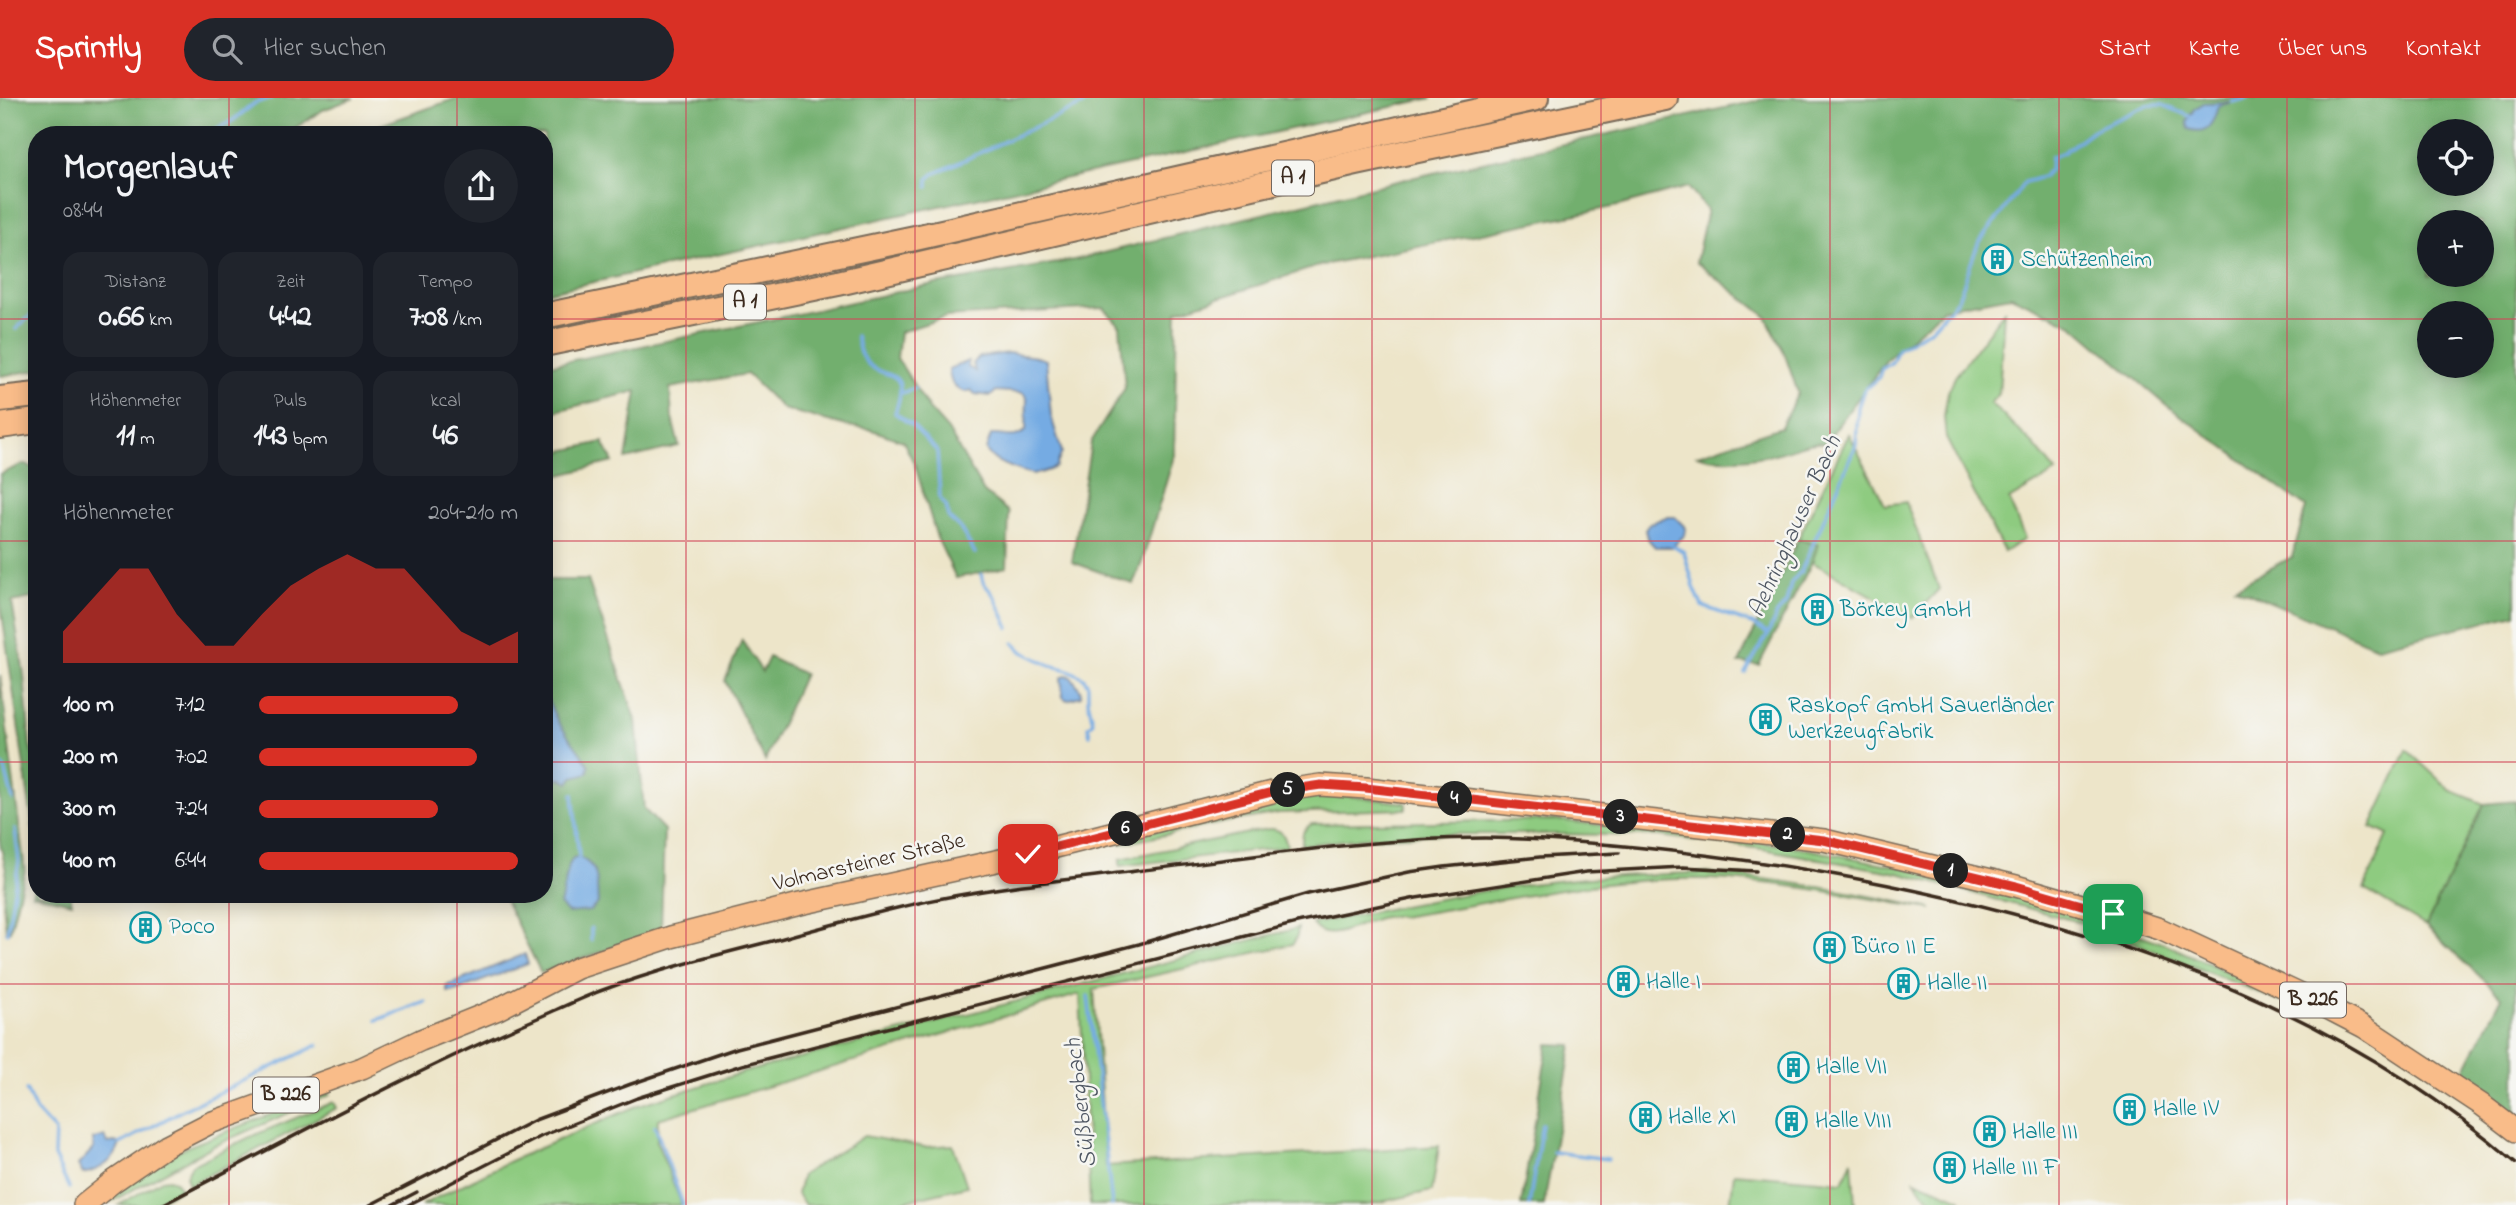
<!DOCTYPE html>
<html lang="de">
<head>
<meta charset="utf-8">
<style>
  body { margin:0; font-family:"Indie Flower",sans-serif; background:#20242c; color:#f1f3f6; height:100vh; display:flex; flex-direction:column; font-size:26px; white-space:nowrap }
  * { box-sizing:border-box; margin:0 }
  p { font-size:23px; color:#9ea1a6 }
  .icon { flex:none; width:38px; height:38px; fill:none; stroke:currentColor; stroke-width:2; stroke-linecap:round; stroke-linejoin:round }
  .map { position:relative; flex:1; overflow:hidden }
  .sheet { position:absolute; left:28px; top:28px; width:525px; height:777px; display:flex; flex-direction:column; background:#171b24; border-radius:28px; box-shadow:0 4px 18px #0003 }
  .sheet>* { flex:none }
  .controls { position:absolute; left:2417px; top:21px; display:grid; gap:14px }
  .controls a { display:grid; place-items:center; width:77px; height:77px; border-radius:50%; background:#171b24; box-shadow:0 4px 18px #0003; font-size:35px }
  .pin { position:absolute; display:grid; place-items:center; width:60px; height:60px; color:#fff; margin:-30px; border-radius:14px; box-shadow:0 4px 10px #0006 }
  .km { position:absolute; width:35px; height:35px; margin:-18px; border-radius:50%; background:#222; color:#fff; font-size:19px; line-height:35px; text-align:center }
  .round { display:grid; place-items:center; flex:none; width:74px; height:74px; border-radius:37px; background:#20242c }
  .head { display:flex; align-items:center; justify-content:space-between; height:119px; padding:0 35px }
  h1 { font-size:38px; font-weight:800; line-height:52px }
  .metrics { display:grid; grid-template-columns:repeat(3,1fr); gap:10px; height:119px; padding:7px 35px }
  .metrics div { display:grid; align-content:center; border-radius:18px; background:#20242c; text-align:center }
  .metrics b { font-size:30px; font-weight:800 }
  .metrics small { font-size:19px; font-weight:400 }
  .metrics p { font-size:19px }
  .chart { height:196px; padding:14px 35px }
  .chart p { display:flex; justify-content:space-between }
  .chart svg { width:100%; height:126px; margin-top:7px; fill:#d93025; opacity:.7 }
  ul { padding:0 35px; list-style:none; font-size:23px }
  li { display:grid; grid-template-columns:112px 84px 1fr; align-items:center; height:52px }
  li i { height:18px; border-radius:9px; background:#d93025 }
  header { display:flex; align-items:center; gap:42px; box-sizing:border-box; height:98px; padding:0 35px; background:#d93025; color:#fff }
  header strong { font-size:33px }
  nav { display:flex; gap:38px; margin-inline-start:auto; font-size:24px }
  .search { width:490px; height:63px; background:#20242c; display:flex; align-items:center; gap:18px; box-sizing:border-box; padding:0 24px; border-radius:38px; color:#9ea1a6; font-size:26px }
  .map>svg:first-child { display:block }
  .green { fill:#8ecb80; stroke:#647a4f; stroke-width:2 }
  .forest { fill:#72af6e; stroke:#566c46; stroke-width:2; fill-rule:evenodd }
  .water { fill:#75abe3; stroke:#586a80; stroke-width:2 }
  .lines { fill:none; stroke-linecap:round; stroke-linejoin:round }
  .stream { stroke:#75abe3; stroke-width:3.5 }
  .primary-casing { stroke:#796b5a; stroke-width:24 }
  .motorway-casing { stroke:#796b5a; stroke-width:28 }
  .primary { stroke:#f9bc89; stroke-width:21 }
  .motorway { stroke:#f9bc89; stroke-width:24 }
  .rail { stroke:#3b2a1e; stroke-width:3.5 }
  .route-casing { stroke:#fff; stroke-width:14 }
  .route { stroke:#d93025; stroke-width:9 }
  .grid { fill:none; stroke:#d1495b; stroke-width:2; stroke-opacity:0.55 }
  .labels { text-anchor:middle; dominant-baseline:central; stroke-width:5; stroke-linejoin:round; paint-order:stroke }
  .shield { fill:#f6f6f2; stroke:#73675e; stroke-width:2 }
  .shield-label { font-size:21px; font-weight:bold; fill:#3b2a1e }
  .culture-label { font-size:23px; fill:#0d838f; stroke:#f6f6f2; text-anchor:start }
  .street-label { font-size:23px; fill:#3b2a1e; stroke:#f6f6f2 }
  .water-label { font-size:24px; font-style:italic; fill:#4f5763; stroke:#f6f6f2 }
</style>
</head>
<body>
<header>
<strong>Sprintly</strong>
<div class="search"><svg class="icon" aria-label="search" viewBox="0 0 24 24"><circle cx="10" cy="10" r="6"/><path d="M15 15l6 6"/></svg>Hier suchen</div>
<nav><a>Start</a><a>Karte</a><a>Über uns</a><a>Kontakt</a></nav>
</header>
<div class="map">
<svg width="2516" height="1107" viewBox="0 0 2516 1107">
  <rect width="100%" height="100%" fill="#f6f6f2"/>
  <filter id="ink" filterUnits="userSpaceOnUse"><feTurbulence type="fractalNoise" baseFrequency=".0143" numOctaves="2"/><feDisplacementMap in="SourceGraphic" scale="14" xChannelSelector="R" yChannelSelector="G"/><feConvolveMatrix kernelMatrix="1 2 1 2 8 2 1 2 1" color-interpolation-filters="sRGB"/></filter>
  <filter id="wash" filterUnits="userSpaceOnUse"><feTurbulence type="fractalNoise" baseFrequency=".00686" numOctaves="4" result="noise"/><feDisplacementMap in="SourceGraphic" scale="28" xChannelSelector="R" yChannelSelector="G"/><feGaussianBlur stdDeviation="1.57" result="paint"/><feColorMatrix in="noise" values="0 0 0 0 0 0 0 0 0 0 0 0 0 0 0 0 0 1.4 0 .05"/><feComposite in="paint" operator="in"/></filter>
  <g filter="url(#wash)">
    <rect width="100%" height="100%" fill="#ede5c9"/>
    <g class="green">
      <path d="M2004,213L1999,296L1990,305L2034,347L2056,374L2009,402L2025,441L2004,454L1946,340L1944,318L1948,294L1955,279Z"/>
      <path d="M1849,336L1885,407L1906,404L1939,491L1912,520L1812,464L1817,447L1798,441Z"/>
      <path d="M2407,652L2450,692L2484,706L2426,828L2364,791L2388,737L2371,729Z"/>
      <path d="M1315,698H1347L1406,705V711L1279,715L1227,724L1121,746L1119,741L1280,702Z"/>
      <path d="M1555,722L1791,748L1910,771L2093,821L2163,845L2281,898L2279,903L2090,827L1898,775L1763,751L1660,738L1553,736H1441L1364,740L1302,747C1302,737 1302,731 1312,726Z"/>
      <path d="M1268,731C1281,730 1285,737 1287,749L1120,768V761Z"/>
      <path d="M1705,775C1782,781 1857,794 1932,811C1857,799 1782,783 1706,781C1606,778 1498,804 1400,819C1373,811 1330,854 1312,826C1396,810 1481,790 1566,782C1612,777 1658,776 1705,775Z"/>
      <path d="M1298,830L1297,838L1293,846L1094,891L1106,1068L1439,1048L1432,1093L1367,1107H1090L1080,896L658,1021L657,1044L682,1107H422L510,1063L639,1007L745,974Z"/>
      <path d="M329,994L330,997L211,1049L114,1102L106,1104L141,1076L174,1054Z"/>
      <path d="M334,1004L337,1010L189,1087L186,1078L192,1067L250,1039Z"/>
      <path d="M864,1038L924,1049L953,1047L967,1088L887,1107H805L797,1096L802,1077Z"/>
      <path d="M1852,1062L1855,1107H1730L1734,1075L1843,1084Z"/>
      <path d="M169,1081L175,1083L181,1091L151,1107H119L162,1082Z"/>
      <path d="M1915,1082L1961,1101L1959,1107C1937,1107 1926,1103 1915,1082Z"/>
    </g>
    <g class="forest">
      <path d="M0,0H354L323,12L284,37H37V272L0,278Z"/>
      <path d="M457,0H1432L544,195V37H373L372,30Z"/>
      <path d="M1769,0H2516V516L2377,549L2235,489L2292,459L2306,409L2165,306L2073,227L2011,198L1945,210L1888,260L1825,345C1806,343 1790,354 1770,357C1751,361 1714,364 1697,357L1781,329L1798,295L1785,257L1766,218L1696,164L1707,112L1688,89L1618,108L1322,167L1177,213L1174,358L1142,464L1133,486L1072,464L1091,344L1125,290L1120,228L1104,210L946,219L900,234L897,260L929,311L948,332L984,394L1009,414L1007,469L956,480L937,440L915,367L903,343L869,331L847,328L783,311L747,276L670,290L672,320L679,348L626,361L637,293L544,316V268L807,214L924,188L1074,162L1393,84ZM2429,33H2482V86H2429ZM2429,124H2482V177H2429ZM2429,215H2482V268H2429Z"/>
      <path d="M603,344L613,364L544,381V357Z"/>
      <path d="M23,366L37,371V499L12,504L24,576L30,647L37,671V757L0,502V376Z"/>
      <path d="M1798,441L1818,447L1812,464L1759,567L1739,565Z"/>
      <path d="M544,482H588L636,622L644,711L664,732L661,833L541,875L502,796H544Z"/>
      <path d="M742,542L762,574L769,559L804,576L765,663L725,583Z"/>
      <path d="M0,577L25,773L10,833H6L3,806L6,773L0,745Z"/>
      <path d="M2516,703V1021L2461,978L2502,899L2426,828L2484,706Z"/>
      <path d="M37,776V796H70L72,805L32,796Z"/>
      <path d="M1548,946L1572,947L1544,1107H1521Z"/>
    </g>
    <g class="water">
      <path d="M2232,4L2218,8C2214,24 2208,38 2189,31L2187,23L2194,11L2204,5Z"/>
      <path d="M1008,255L1037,259L1046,262L1051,318L1062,354L1056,369C1032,380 1029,376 1008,368C998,364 992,362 986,352L991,337C1006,336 1015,343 1026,332L1027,300L1023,295L996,293L991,298L975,296L971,292L966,294C952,290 950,284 949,271L968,263V269L975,273L973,265L980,259Z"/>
      <path d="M1666,419H1675L1686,430L1685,437L1671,449H1655L1647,440L1645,432L1649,426Z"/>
      <path d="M1065,577L1070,578C1075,584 1082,591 1081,598L1067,602L1063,599L1061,580Z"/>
      <path d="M544,594L558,624L589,667L588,675L573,679L569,685L562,681L546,682L544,680Z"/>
      <path d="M579,759C601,770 596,782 598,805L590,813L568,815L560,807L569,767L573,760Z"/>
      <path d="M525,856L528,866L452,894H447V888Z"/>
      <path d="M104,1039L108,1045L115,1044L120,1046C115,1063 100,1072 83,1076L78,1067L94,1050L93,1041Z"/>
    </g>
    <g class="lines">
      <g class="stream">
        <path d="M2232,4L2248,0"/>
        <path d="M206,37L232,23L255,5L271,0"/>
        <path d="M928,89V81L934,76L1097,0"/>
        <path d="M16,231L37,212"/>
        <path d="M856,238C858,245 859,255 863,260C880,286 913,263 895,315L913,328L937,353L940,401L946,408L949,420L960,430L975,455"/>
        <path d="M902,295L915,290"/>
        <path d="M1673,447L1684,454L1694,489L1702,508L1752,526L1768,536"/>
        <path d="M981,476L983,484L995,499L1009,530"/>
        <path d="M1014,545L1023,554L1050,567L1069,572L1084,580L1088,587V602L1093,624L1088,629L1090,637"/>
        <path d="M1745,575L1768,536L1777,516L1786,506L1791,485L1801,473L1807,460L1856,347L1858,309L1864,292L1879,279L1882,271L1892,264L1898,251L1932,230L1958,201L1978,146L2025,84L2043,79L2050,71L2051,59L2064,54L2093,32L2148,7H2163L2189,18"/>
        <path d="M0,665L5,671L13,702"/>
        <path d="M573,696L579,759"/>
        <path d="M7,835L19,763L15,731"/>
        <path d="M591,842V830"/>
        <path d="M1088,898L1112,1107"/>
        <path d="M377,922L426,904"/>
        <path d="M26,992L36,1013L55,1033L54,1058L69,1090"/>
        <path d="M655,1028L683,1107"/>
        <path d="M120,1046L181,1013L318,947"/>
        <path d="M1553,1054L1608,1061"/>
        <path d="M1529,1107L1542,1026"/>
      </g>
    </g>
  </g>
  <g filter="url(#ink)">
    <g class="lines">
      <defs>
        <path id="primary" d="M84,1107L114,1083L167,1047L210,1025L362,970L421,942L498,911L577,870L671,839L800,806L1028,756L1272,694L1320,687L1366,690L1824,742L2016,788L2113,816L2160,831L2314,903L2364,929L2482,1007L2516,1033"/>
        <g id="motorway">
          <path d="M544,218L915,140L1536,0"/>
          <path d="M544,246L838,185L1356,65L1665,0"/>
          <path d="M0,301L37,297"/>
          <path d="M0,328L37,323"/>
        </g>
      </defs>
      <use href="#primary" class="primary-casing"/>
      <use href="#motorway" class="motorway-casing"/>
      <use href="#primary" class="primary"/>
      <use href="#motorway" class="motorway"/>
      <g class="rail">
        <path d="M162,1107C284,1044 405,977 531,923C554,913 577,902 600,893C654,873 712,858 768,844C825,829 881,812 938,801C1004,788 1070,781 1136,773C1252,759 1368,740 1485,740C1585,741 1685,753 1784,768C2044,810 2313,888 2516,1065"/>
        <path d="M370,1107L535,1022L631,986L737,950L1139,846L1308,796L1409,774L1444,769L1540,759L1619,755"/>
        <path d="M392,1107L417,1094"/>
        <path d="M408,1107L542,1038L637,1000L742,967L1297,825L1416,800L1586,774L1683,769L1756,773"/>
      </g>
    </g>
  </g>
  <g class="lines" filter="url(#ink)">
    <defs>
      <path id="route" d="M1028,756L1272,694L1321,687L1366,690L1824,742L2016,788L2113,816"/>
    </defs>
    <use href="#route" class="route-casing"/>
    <use href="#route" class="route"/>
  </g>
  <path class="grid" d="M229,0V37M457,0V37M686,0V1107M915,0V1107M1144,0V1107M1372,0V1107M1601,0V1107M1830,0V1107M2059,0V1107M2287,0V1107M0,221H37M544,221H2429M2482,221H2516M0,443H37M544,443H2516M0,664H37M544,664H2516M229,796V1107M457,796V1107M0,886H2516"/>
  <defs>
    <symbol id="building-ring" viewBox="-11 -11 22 22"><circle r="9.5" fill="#f6f6f2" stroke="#0f9aa8" stroke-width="1.5"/><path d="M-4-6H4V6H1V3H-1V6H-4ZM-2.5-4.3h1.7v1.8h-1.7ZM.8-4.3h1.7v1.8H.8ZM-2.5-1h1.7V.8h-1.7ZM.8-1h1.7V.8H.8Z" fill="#0f9aa8"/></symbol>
  </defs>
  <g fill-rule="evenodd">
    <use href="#building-ring" x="1980" y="144" width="35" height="35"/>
    <use href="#building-ring" x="1800" y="494" width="35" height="35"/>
    <use href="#building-ring" x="1748" y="604" width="35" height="35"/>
    <use href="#building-ring" x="128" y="812" width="35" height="35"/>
    <use href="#building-ring" x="1812" y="832" width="35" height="35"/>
    <use href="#building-ring" x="1606" y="866" width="35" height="35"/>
    <use href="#building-ring" x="1886" y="868" width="35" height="35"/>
    <use href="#building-ring" x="1776" y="952" width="35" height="35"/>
    <use href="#building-ring" x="2112" y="994" width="35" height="35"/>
    <use href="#building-ring" x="1628" y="1002" width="35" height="35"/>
    <use href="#building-ring" x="1774" y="1006" width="35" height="35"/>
    <use href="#building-ring" x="1972" y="1016" width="35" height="35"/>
    <use href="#building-ring" x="1932" y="1052" width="35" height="35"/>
  </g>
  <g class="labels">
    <g class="shield">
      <rect x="1272" y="62.5" width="42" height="35" rx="5"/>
      <rect x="724" y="186.5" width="42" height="35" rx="5"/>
      <rect x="2280" y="884.5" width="66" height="35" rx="5"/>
      <rect x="253" y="979.5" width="66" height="35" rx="5"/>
    </g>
    <g class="shield-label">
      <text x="1293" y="80">A 1</text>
      <text x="745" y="204">A 1</text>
      <text x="2313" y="902">B 226</text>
      <text x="286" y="997">B 226</text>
    </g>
    <g class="culture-label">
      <text x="2021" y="162">Schützenheim</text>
      <text x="1840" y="512">Börkey GmbH</text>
      <text x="1788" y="608">Raskopf GmbH Sauerländer<tspan x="1788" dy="26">Werkzeugfabrik</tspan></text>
      <text x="169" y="829">Poco</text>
      <text x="1852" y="849">Büro II E</text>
      <text x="1646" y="884">Halle I</text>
      <text x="1927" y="885">Halle II</text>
      <text x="1816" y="969">Halle VII</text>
      <text x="2153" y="1011">Halle IV</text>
      <text x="1668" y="1019">Halle XI</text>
      <text x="1815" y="1023">Halle VIII</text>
      <text x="2012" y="1034">Halle III</text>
      <text x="1972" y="1070">Halle III F</text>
    </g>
    <g class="street-label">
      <text transform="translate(869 765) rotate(-13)">Volmarsteiner Straße</text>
    </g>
    <g class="water-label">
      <text transform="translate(1796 429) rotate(-66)">Aehringhauser Bach</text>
      <text transform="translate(1082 1005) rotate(-97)">Süßbergbach</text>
    </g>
  </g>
</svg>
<div class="controls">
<a><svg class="icon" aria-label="locate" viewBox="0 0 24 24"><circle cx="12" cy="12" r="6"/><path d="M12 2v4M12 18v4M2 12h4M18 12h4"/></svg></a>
<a>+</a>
<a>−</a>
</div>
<div class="pin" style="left:2113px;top:816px;background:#1e9e55"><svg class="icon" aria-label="arrive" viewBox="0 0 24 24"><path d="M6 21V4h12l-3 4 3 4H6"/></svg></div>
<div class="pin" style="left:1028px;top:756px;background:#d93025"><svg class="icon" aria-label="check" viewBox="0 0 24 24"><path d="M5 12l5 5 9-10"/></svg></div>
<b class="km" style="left:1951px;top:773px">1</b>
<b class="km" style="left:1788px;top:737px">2</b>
<b class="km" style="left:1621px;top:719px">3</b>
<b class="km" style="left:1455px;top:701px">4</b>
<b class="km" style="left:1288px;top:692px">5</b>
<b class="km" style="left:1126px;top:731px">6</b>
<section class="sheet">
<div class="head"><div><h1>Morgenlauf</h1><p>08:44</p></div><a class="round"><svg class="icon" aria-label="share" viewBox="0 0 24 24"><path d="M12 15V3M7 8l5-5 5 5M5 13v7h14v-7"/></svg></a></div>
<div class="metrics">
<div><p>Distanz</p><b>0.66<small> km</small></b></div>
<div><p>Zeit</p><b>4:42</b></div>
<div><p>Tempo</p><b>7:08<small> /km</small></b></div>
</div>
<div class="metrics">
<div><p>Höhenmeter</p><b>11<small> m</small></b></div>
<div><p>Puls</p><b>143<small> bpm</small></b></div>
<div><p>kcal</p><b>46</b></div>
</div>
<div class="chart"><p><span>Höhenmeter</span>204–210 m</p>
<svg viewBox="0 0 160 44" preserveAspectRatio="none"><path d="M0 44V33L10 22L20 11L30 11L40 27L50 38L60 38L70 27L80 17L90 11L100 6L110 11L120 11L130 22L140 33L150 38L160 33V44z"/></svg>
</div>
<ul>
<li><b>100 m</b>7:12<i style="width:77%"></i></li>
<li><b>200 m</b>7:02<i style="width:84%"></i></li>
<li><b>300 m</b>7:24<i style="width:69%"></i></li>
<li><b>400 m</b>6:44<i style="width:100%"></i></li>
</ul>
</section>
</div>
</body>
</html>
